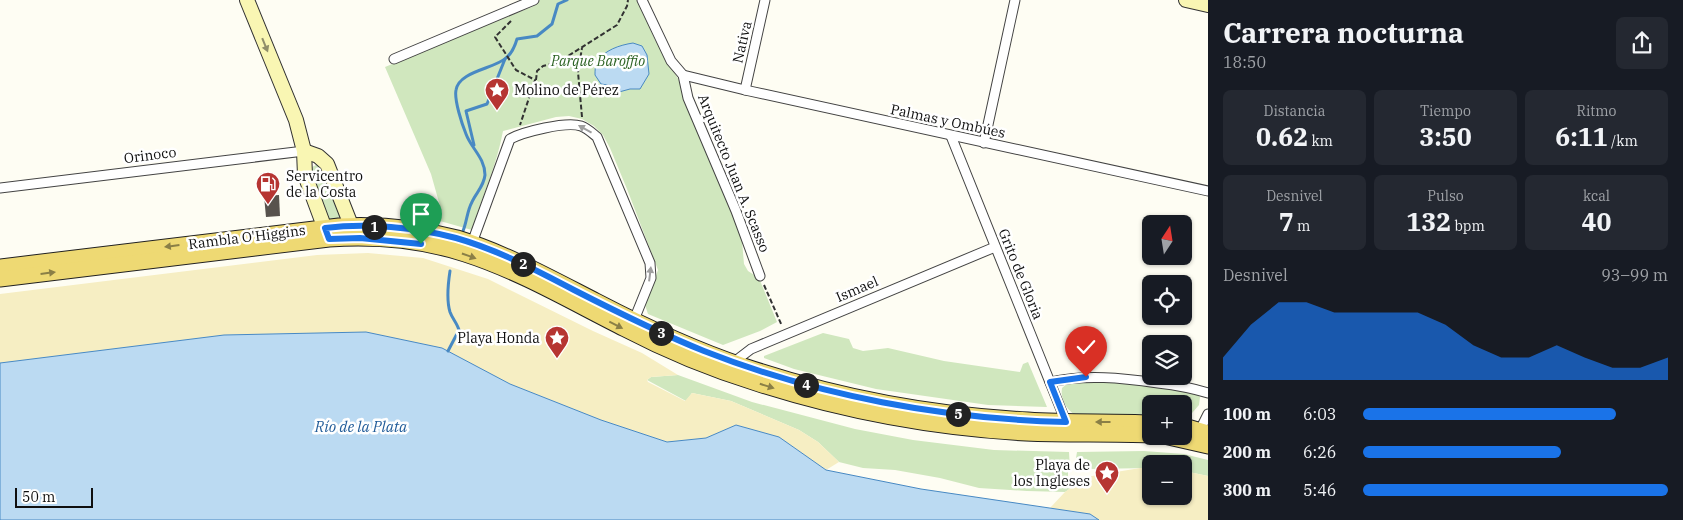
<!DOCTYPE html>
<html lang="es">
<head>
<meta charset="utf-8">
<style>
  body { margin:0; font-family:"IBM Plex Serif",serif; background:#242831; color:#f1f3f6; height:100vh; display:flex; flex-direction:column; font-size:19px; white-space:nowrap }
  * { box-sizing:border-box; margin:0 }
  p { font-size:16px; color:#9ea1a6 }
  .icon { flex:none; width:28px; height:28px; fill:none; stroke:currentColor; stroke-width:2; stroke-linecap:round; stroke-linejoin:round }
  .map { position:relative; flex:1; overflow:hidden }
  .drawer { display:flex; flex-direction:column; background:#171b24; width:475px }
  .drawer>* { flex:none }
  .needle { width:32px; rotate:12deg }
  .fabs { position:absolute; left:1142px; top:215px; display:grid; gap:10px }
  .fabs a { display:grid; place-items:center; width:50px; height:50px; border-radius:8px; background:#171b24; box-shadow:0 1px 4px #0004; font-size:25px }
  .scale { position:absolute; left:15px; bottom:12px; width:78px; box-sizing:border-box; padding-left:5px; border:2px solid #101010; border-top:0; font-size:14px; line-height:18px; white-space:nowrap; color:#101010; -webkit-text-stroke:4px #fff; paint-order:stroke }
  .pin { position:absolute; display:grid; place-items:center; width:42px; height:42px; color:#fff; margin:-51px -21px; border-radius:50% 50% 50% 0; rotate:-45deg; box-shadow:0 0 5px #0007 }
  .pin .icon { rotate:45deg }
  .km { position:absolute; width:25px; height:25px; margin:-12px; border-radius:50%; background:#222; color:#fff; font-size:14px; line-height:25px; text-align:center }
  .round { display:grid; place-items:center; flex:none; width:52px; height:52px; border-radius:8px; background:#242831 }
  .head { display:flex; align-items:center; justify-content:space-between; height:85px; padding:0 15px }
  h1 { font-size:28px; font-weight:800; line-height:38px }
  .stats { display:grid; grid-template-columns:repeat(3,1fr); gap:8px; height:85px; padding:5px 15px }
  .stats div { display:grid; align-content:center; border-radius:8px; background:#242831; text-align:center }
  .stats b { font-size:25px; font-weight:800 }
  .stats small { font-size:14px; font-weight:400 }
  .stats p { font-size:14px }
  .chart { height:140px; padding:10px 15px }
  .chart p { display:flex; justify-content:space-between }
  .chart svg { width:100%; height:90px; margin-top:5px; fill:#1a73e8; opacity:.7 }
  ul { padding:0 15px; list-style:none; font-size:16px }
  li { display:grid; grid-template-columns:80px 60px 1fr; align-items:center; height:38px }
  li i { height:12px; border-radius:6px; background:#1a73e8 }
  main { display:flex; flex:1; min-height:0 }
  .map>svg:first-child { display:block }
  .green { fill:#d0e7be }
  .sand { fill:#f6eec3 }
  .water { fill:#bbdaf2; stroke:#4889c3 }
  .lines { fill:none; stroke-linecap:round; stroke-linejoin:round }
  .stream { stroke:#4889c3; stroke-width:3 }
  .building { fill:#57524d }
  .minor-casing { stroke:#434343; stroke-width:11 }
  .secondary-casing { stroke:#323232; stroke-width:16 }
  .primary-casing { stroke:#212121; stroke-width:17 }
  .path { stroke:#323232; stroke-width:2; stroke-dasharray:5 2.5; stroke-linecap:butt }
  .minor { stroke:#fff; stroke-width:9 }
  .secondary { stroke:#f9f6b3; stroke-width:14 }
  .primary { stroke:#eed973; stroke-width:15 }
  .oneway { fill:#908e6a }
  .oneway2 { fill:#9f9f9f }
  .oneway3 { fill:#8a7f46 }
  .route-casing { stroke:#fff; stroke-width:10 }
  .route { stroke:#1a73e8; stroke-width:6 }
  .labels { text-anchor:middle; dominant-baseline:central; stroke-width:5; stroke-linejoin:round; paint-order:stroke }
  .street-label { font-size:14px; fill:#101010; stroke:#fff }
  .park-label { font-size:14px; font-style:italic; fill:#2d6324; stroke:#fff }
  .poi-label { font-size:14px; fill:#101010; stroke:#fff; text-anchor:start }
  .water-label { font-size:15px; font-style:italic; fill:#215c99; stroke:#fff }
</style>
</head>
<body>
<main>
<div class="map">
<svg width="1208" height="520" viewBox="0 0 1208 520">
  <rect width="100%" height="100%" fill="#fefdf3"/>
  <g class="green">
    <path d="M540,0H638L655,40L683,87L738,223L742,241L744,264L748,271L759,278L777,322L760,331L723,345L648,314L645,305L658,270L627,189L610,148L603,135L594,126L582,119L569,116L556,117L503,131C497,165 482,196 472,230L440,221L442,213L431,174L385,67L414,55L439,43L532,7Z"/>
    <path d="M318,164L321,165L340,215L337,220H329L326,217L309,173L310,168Z"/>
    <path d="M823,333L849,339L853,348L863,351L888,348L944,361L1020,372L1023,364L1028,362L1047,407L988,405L876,389L794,369L764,358V356Z"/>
    <path d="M678,375L752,402L855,429L913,440L994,450L1069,452L1070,470L1068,472V478L1074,482L1073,487L1065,492L1027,491L979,488L940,478L895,470L863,468L839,462L818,442L799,430L731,401L692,393L686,401L647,380L651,377Z"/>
    <path d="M1087,382C1107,383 1188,384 1200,397L1199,405L1186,420H1184V404H1151V417L1075,415C1066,409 1060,398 1062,388L1068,383Z"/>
    <path d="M1144,451L1184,454L1208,460V476L1184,471V464H1151V468L1087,469V459L1076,458L1077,452Z"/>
  </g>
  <g class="sand">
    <path d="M368,253L423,258L488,279L593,331L642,353L678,375L651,377L647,380L648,382L685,401L692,393L731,401L799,430L818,442L839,462L826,470L779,437L736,425L706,438L667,442L601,420L510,384L442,348L366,332L224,335L0,363V294L317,255Z"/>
    <path d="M1140,468H1151V496H1184V471L1208,476V520H1099L1090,514L1050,508L1065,492L1086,477Z"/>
  </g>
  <g class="water">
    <path d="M633,43L642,46L647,55L649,74L640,89H630L619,92L614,86L601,84L595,75C595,71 595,66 597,62C604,50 620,45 633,43Z"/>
    <path d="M366,332L442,348L510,384L601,420L667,442L706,438L736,425L779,437L826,470L921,489L1090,514L1099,520H0V363L224,335Z"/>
  </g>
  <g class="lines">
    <g class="stream">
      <path d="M474,145L466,111L487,104L505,59"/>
      <path d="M463,231C467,221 467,211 472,202C476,193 484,186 485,175C485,158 471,148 466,134C462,124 454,100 456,90C459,71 494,69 506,58C511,54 515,46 517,39L537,36L552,24L558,4L567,0"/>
      <path d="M448,351L459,330C457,323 452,318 450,312C446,299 448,284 450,271"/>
    </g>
  </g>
  <path class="building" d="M279,195L280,216L266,217L264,196Z"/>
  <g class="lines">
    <defs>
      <g id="minor">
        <path d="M642,0L671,61L683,75L688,98L736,211L760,276"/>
        <path d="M394,59L534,0"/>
        <path d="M683,75L745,90L1208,191"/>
        <path d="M745,90L765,0"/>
        <path d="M951,136L1066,422"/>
        <path d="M984,143L1015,0"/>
        <path d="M0,188L304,151"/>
        <path d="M472,243L510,139C523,132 566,121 581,126C587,128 592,133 597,137L650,263L651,278L634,320"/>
        <path d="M734,362L751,349L995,247"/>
        <path d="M1050,382C1086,374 1122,378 1158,383C1175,385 1192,388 1208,393"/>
        <path d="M1200,430L1208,414"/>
      </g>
      <g id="secondary">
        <path d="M247,0L296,120L304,151L305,175L328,237"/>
        <path d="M1186,0L1208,5"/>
        <path d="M304,151L318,156L327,164L351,225"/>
      </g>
      <g id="primary">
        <path d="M0,267L339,226C377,224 420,228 457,238C506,253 551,278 596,301C644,326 693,349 744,366C836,397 932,415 1028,420C1069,423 1110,421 1151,423"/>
        <path d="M0,279L329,239C374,236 422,240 465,254C521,272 573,303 625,329C667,351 711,369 756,383C843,411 935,428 1026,433C1068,435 1110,433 1151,435"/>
        <path d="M1184,426L1208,433"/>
        <path d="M1164,436L1208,446"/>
      </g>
    </defs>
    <use href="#minor" class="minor-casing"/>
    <use href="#secondary" class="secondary-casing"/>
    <use href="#primary" class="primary-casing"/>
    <g class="path">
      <path d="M511,21L495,37L516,70L535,80L520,125"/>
      <path d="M536,80L537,71L543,66L557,63L617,25L627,6L628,0"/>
      <path d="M582,117L578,72L582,48"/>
      <path d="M764,285L782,326"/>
    </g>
    <use href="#minor" class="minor"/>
    <use href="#secondary" class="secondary"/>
    <use href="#primary" class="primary"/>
  </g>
  <defs><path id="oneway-solid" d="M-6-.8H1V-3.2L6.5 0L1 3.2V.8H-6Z" transform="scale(1.25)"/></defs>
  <use class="oneway" href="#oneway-solid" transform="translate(265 45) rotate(68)"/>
  <g class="oneway2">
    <use href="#oneway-solid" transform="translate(585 129) rotate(-151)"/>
    <use href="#oneway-solid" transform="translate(650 274) rotate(-83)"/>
  </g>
  <g class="oneway3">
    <use href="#oneway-solid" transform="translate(172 246) rotate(173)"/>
    <use href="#oneway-solid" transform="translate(469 256) rotate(19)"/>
    <use href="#oneway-solid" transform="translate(48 273) rotate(-7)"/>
    <use href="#oneway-solid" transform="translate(616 325) rotate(27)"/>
    <use href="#oneway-solid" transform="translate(767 386) rotate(17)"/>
    <use href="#oneway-solid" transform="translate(1103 422) rotate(-180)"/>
  </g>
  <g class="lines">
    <defs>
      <path id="route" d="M421,244L360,238L329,239L325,228C367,223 415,227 456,238C498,250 536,270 574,290C617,312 659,333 704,351C818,396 944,419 1066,422L1050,382L1086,377"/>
    </defs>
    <use href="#route" class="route-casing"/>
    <use href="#route" class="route"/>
  </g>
  <defs>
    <symbol id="sight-pin" viewBox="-11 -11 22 30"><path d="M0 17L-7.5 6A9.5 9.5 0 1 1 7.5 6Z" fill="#b63532" stroke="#fff"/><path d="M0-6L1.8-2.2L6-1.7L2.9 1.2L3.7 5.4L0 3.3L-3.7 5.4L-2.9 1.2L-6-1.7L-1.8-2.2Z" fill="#fff"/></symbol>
    <symbol id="fuel-pin" viewBox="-11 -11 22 30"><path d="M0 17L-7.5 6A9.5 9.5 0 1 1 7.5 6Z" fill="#b63532" stroke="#fff"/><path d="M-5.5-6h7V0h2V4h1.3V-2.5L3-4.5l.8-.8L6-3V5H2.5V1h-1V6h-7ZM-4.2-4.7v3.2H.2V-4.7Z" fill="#fff"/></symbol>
  </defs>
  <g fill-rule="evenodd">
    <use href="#sight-pin" x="483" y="76" width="28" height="38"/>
    <use href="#fuel-pin" x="254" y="170" width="28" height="38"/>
    <use href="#sight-pin" x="543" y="324" width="28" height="38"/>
    <use href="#sight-pin" x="1093" y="459" width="28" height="38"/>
  </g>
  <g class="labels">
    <g class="street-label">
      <text transform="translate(742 42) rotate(-77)">Nativa</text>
      <text transform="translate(948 121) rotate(12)">Palmas y Ombúes</text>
      <text transform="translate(150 155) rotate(-7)">Orinoco</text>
      <text transform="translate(734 173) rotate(68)">Arquitecto Juan A. Scasso</text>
      <text transform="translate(247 237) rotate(-7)">Rambla O'Higgins</text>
      <text transform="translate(1021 274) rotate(68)">Grito de Gloria</text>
      <text transform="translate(857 289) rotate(-23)">Ismael</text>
    </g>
    <g class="park-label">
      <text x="598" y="61">Parque Baroffio</text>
    </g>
    <g class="poi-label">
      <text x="514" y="90">Molino de Pérez</text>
      <text x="286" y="176">Servicentro<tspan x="286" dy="16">de la Costa</tspan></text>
      <text x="540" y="338" text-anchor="end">Playa Honda</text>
      <text x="1090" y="465" text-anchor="end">Playa de<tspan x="1090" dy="16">los Ingleses</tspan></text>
    </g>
    <g class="water-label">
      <text x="361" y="426">Río de la Plata</text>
    </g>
  </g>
</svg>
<div class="fabs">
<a><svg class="needle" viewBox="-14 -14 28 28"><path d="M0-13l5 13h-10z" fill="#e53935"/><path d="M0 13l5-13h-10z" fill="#9ea1a6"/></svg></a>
<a><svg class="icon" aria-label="locate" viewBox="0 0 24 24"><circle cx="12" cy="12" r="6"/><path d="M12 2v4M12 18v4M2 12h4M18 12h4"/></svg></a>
<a><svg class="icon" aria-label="layers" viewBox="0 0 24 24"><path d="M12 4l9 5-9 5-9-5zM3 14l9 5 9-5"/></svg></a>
<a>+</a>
<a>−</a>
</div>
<div class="scale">50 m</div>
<div class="pin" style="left:421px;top:244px;background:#1e9e55"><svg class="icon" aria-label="arrive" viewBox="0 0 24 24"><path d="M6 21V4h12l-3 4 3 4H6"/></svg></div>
<div class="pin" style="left:1086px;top:377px;background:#d93025"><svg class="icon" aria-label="check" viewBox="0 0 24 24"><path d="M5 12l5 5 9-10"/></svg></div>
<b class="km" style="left:374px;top:227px">1</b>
<b class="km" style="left:523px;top:264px">2</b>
<b class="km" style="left:661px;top:333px">3</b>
<b class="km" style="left:806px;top:385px">4</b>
<b class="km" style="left:958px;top:414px">5</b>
</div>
<section class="drawer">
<div class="head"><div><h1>Carrera nocturna</h1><p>18:50</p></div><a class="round"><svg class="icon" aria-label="share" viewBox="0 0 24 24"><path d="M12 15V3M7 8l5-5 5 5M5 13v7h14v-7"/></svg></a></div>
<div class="stats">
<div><p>Distancia</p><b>0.62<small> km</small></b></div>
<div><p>Tiempo</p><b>3:50</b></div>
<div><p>Ritmo</p><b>6:11<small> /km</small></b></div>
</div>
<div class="stats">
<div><p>Desnivel</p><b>7<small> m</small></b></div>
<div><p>Pulso</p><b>132<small> bpm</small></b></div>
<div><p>kcal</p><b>40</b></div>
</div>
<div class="chart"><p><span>Desnivel</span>93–99 m</p>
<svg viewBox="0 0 160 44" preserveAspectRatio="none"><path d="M0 44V33L10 17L20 6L30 6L40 11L50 11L60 11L70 11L80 17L90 27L100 33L110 33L120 27L130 33L140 38L150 38L160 33V44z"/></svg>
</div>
<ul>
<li><b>100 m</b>6:03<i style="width:83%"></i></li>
<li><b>200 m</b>6:26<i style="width:65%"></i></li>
<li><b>300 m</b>5:46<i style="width:100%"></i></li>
</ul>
</section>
</main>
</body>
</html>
